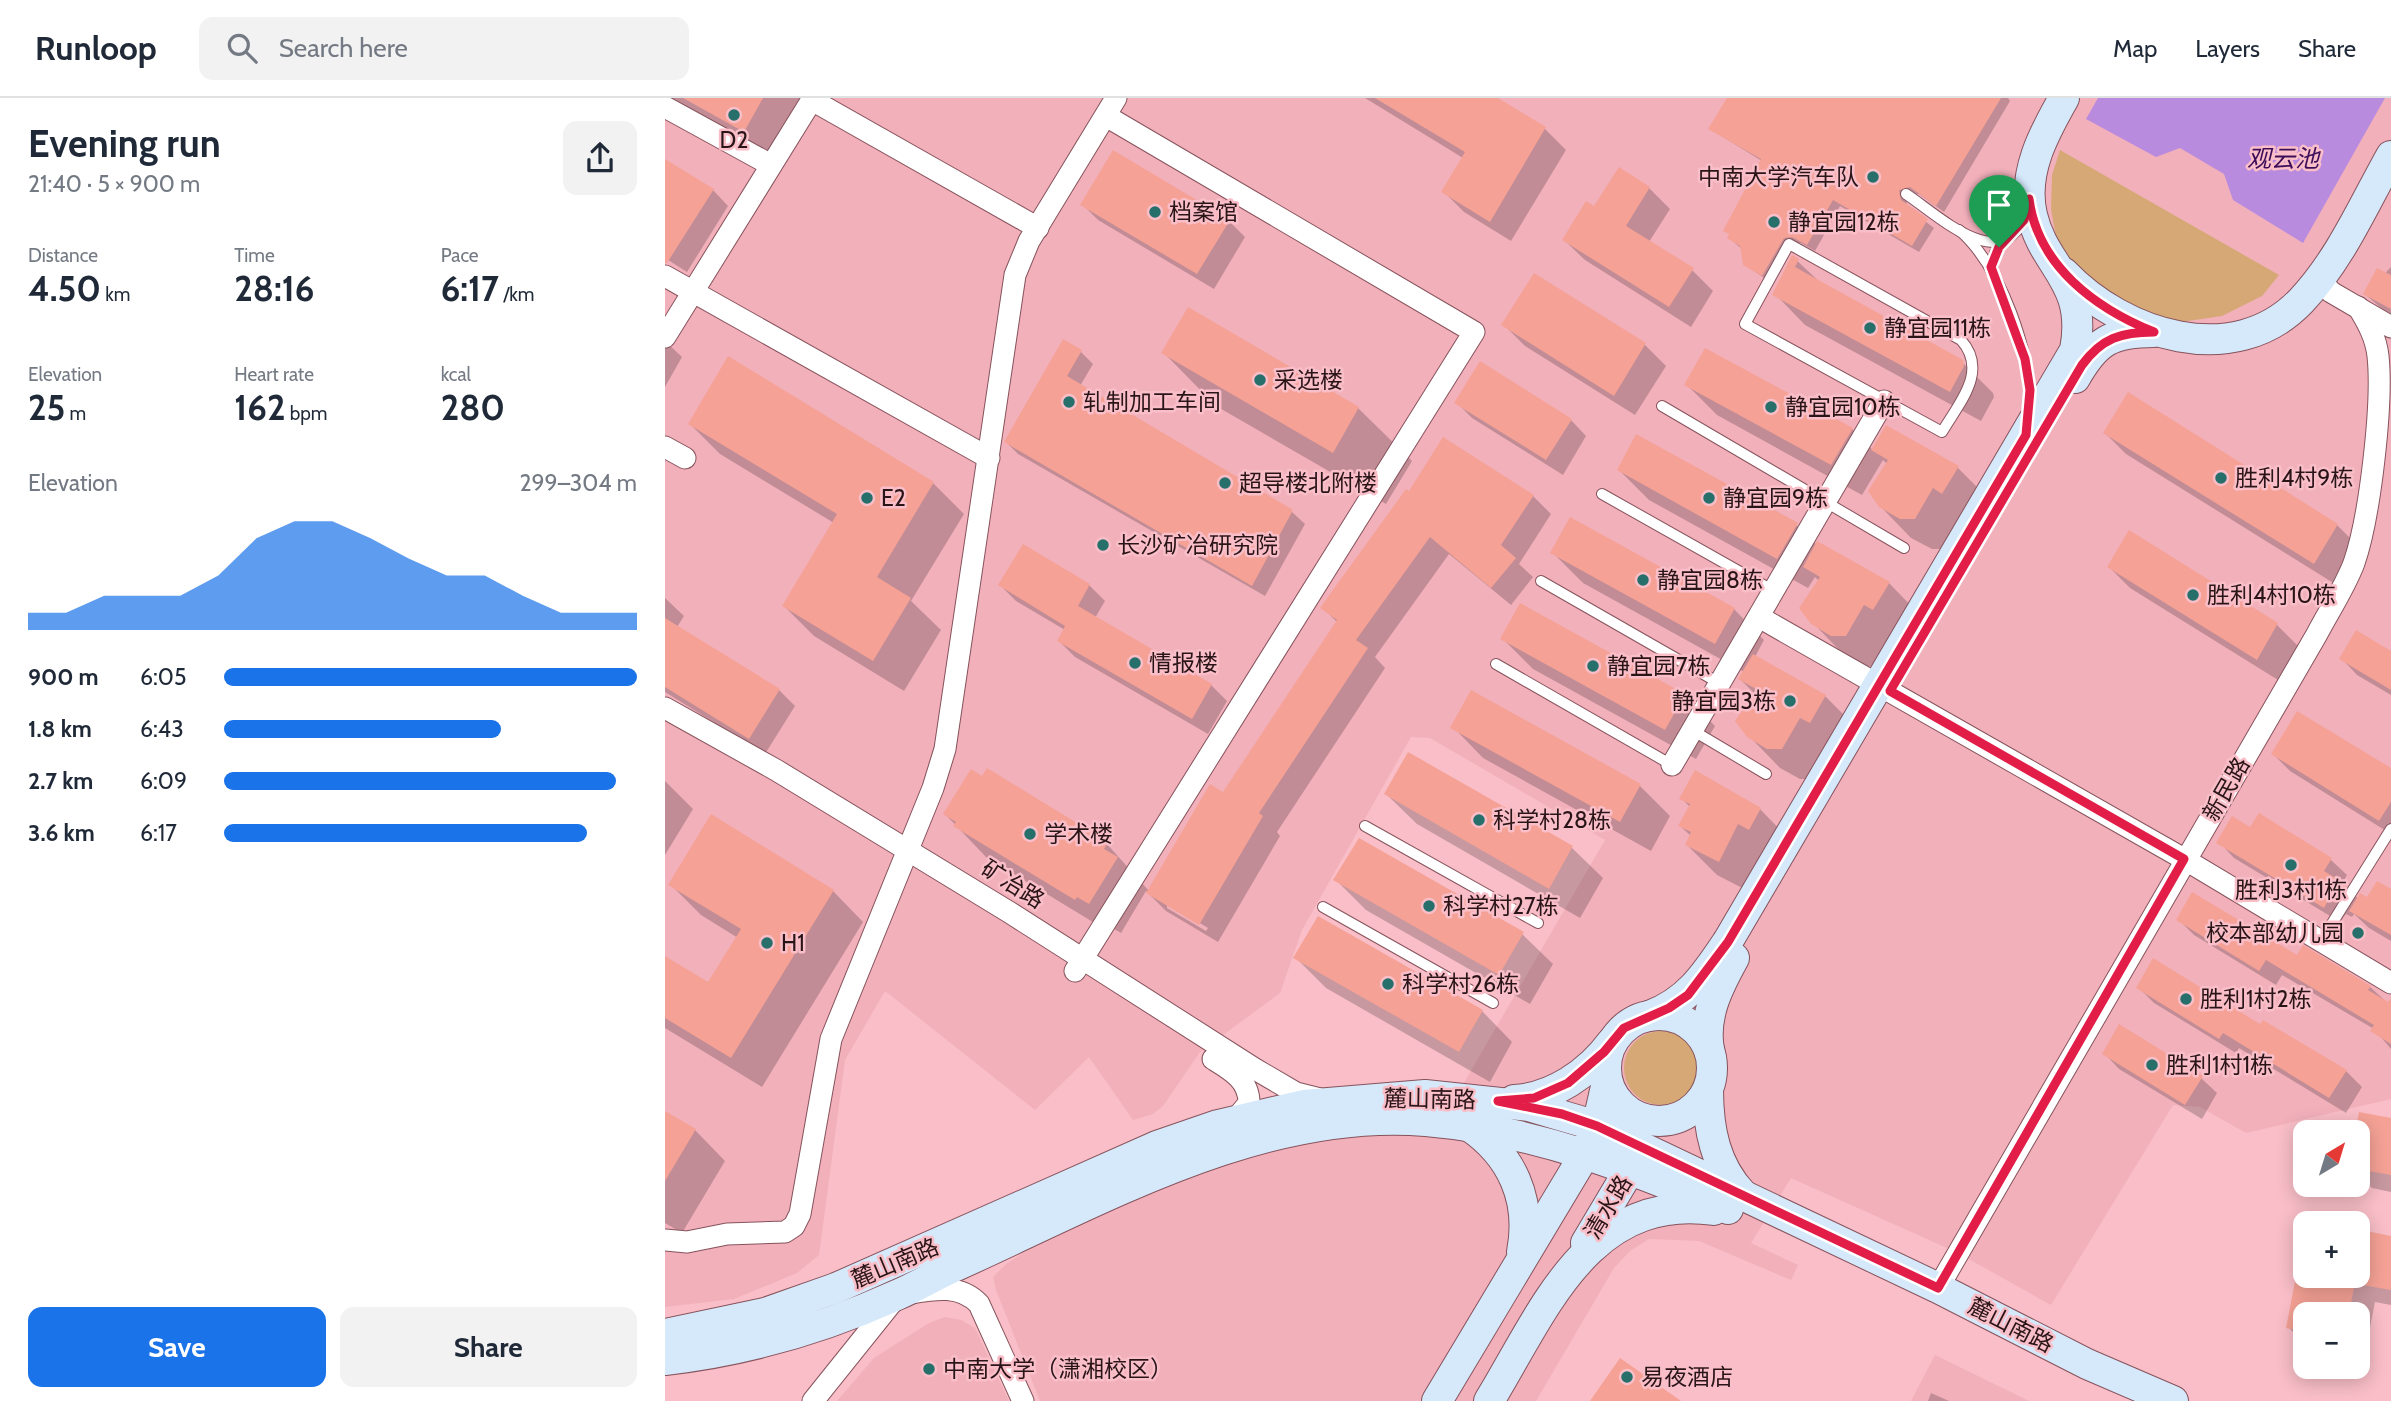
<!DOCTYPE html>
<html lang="en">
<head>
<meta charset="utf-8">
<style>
  body { margin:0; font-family:Cabin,"Noto Sans SC",sans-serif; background:#f2f2f3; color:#1f2937; height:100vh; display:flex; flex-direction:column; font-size:26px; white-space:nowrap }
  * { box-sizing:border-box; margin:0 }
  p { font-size:23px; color:#747a83 }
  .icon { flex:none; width:38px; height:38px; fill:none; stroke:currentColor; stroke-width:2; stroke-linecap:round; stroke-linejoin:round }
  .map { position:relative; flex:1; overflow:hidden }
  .sheet { display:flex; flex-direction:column; background:#fff; width:665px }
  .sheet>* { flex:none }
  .needle { width:46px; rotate:38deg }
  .buttons { position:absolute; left:1628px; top:1022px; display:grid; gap:14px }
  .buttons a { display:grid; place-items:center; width:77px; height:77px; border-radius:14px; background:#fff; box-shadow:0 4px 18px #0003; font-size:35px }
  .pin { position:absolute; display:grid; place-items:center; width:60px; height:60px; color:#fff; margin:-72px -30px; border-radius:50% 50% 50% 0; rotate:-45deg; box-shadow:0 0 7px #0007 }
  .pin .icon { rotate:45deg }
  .round { display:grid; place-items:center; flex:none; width:74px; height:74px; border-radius:14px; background:#f2f2f3 }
  .headline { display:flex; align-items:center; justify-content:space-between; height:119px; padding:0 28px }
  h1 { font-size:38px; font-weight:700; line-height:52px }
  .metrics { display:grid; grid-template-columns:repeat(3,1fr); gap:10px; height:119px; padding:7px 28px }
  .metrics div { display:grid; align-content:center }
  .metrics b { font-size:35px; font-weight:700 }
  .metrics small { font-size:19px; font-weight:400 }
  .metrics p { font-size:19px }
  .chart { height:196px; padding:14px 28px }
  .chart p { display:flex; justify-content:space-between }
  .chart svg { width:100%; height:126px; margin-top:7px; fill:#1a73e8; opacity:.7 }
  .action { display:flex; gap:14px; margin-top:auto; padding:14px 28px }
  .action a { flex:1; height:80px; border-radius:14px; background:#1a73e8; color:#fff; font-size:28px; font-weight:700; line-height:80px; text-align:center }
  .action a+a { background:#f2f2f3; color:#1f2937 }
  ul { padding:0 28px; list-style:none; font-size:23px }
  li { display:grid; grid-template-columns:112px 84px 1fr; align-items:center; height:52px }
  li i { height:18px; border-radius:9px; background:#1a73e8 }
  header { display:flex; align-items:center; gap:42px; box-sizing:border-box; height:98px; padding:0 35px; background:#fff; border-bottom:2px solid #e0e1e3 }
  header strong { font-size:33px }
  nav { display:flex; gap:38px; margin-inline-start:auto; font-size:24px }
  .search { width:490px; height:63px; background:#f2f2f3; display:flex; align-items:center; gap:18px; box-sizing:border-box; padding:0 24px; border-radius:14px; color:#747a83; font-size:26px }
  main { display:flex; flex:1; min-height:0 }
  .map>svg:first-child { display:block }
  .built { fill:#f2b0bb }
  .green { fill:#d6a876 }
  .water { fill:#b88bdf }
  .shadow { fill:#0003; fill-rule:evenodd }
  .building { fill:#f5a195 }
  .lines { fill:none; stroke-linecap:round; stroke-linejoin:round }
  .lane-casing { stroke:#86535c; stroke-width:12 }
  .street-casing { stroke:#86535c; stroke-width:23 }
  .secondary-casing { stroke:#86535c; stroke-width:32 }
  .lane { stroke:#fff; stroke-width:10 }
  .street { stroke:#fff; stroke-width:21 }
  .secondary { stroke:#d5e9fb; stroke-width:30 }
  .route-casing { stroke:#fff; stroke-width:14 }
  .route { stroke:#e11d48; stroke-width:9 }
  .poi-dot { fill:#266f6a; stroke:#f9bec7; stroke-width:2.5 }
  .labels { text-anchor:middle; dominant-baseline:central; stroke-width:5; stroke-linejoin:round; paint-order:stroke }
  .poi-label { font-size:23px; fill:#291418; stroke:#f9bec7; text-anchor:start }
  .street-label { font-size:23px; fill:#291418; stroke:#f9bec7 }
  .water-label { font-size:24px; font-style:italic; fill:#3c0d59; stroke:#f9bec7 }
</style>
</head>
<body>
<header>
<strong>Runloop</strong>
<div class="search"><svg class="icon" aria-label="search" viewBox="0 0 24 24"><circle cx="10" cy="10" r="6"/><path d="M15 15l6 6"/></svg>Search here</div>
<nav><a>Map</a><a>Layers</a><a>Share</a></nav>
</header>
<main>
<section class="sheet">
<div class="headline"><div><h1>Evening run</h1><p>21:40 · 5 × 900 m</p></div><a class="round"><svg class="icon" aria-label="share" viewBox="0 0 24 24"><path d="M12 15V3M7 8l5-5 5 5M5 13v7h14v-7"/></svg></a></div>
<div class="metrics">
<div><p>Distance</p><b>4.50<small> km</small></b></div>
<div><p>Time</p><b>28:16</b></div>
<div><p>Pace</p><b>6:17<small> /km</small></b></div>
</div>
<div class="metrics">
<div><p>Elevation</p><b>25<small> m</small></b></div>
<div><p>Heart rate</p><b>162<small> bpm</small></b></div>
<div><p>kcal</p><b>280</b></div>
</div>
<div class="chart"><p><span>Elevation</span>299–304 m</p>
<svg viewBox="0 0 160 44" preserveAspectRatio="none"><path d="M0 44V38L10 38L20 32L30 32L40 32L50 25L60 12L70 6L80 6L90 12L100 19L110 25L120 25L130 32L140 38L150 38L160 38V44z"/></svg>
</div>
<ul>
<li><b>900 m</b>6:05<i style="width:100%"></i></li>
<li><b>1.8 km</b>6:43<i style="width:67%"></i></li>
<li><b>2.7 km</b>6:09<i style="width:95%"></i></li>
<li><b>3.6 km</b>6:17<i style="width:88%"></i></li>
</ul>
<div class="action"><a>Save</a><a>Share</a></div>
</section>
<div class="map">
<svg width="1726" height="1303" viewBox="0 0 1726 1303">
  <rect width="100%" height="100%" fill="#f9bec7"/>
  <g class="built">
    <path d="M0,0H1726V1001L1581,1035L1535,1009L1508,1007L1386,1207L1293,1155L1126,1080L1086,1145L1133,1167L1126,1182L1034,1143L984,1141L965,1153L949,1170L871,1303H375L331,1192L328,1179L340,1167L358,1155L458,1107L574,1060L642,1044L703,1037L768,1038L940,742L765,640L746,639L637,832L615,895L535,954L498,1008L488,1016L468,1022L424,959L370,1012L220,893L180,962L154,1157L132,1175L69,1201L0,1209Z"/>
    <path d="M280,1219L296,1222L310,1230L344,1303H172L209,1260L264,1225Z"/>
    <path d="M1270,1257L1364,1303H1246Z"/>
  </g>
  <g class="green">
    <path d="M1395,52L1614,177L1597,198L1557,218L1516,224L1471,217L1404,167L1391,139L1386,111L1387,77Z"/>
    <circle cx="996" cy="970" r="37"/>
  </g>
  <path class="water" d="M1433,0H1720L1638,145L1568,102L1559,76L1515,50L1491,59L1421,21Z"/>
  <g class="shadow">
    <path d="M0,0H146L110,63Z"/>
    <path d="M700,0H830L880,31L901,52L846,143L799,114L778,93L798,60Z"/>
    <path d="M1064,0H1343L1345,3L1279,114L1254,96L1241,99L1242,109L1269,130L1254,154L1175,108L1150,153L1136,145L1127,146L1105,184L1079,166L1077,151L1064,140L1097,63L1045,31Z"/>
    <path d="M0,63L48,92L63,108L22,174L0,160Z"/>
    <path d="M984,90L1005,111L984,144L1027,172L1048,193L1026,229L920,162L899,142L929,111Z"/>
    <path d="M417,106L564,123L580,139L549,191L433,122Z"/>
    <path d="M1128,159L1158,187L1297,264L1328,295L1329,299L1316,323L1140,227L1110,196Z"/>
    <path d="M1726,169V219L1700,196Z"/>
    <path d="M869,178L980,247L1001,268L970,317L860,248L839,227Z"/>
    <path d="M0,243L17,259L0,289Z"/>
    <path d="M416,254L428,266L415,288L627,414L640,426L600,498L353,356L341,344Z"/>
    <path d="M498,254L693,310L747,363L721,406L551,308Z"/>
    <path d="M1021,286L1187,331L1208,352L1292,369L1323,400L1281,451H1267L1246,440L1215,408L1222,366L1218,362L1197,397L1052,317Z"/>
    <path d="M791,304L906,322L921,338L898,377L807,320Z"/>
    <path d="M25,326L268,385L299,416L246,503L276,532L239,593L149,538L119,508L169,425L55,356Z"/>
    <path d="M1440,335L1672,427L1693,448L1670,486L1461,356Z"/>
    <path d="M954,372L1131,427L1152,447L1224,485L1254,516L1212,568H1198L1179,557L1148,525L1154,483L1150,479L1143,490L984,402Z"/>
    <path d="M742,393L868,398L886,416L854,466L868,479L846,507L784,456L710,559L720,570L612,734L615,738L553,844L501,813L481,793L456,835L444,828L441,832L321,759L280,716L442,746L484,793L559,697L672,524L658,510ZM502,805L543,830L541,833L502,810Z"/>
    <path d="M1465,435L1612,527L1633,548L1613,582L1465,490L1444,469Z"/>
    <path d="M358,448L424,487L440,503L430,520L546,587L562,603L543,636L410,559L394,543L400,532L351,503L335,487Z"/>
    <path d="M887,454L1069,511L1099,542L1090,559L1160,598L1191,629L1148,681H1135L1115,670L1084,638L1090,596L1075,581L1079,574L918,485Z"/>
    <path d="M0,500L19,518L12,529L114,592L130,608L100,656L0,594Z"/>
    <path d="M837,540L1019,597L1050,628L1031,661L868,571Z"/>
    <path d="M1726,555V597L1692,577L1677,561Z"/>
    <path d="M788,629L975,688L1005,718L986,753L818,660Z"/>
    <path d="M744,656L907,750L938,780L915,820L752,726L721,696Z"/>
    <path d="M1608,656L1726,672V736L1625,673Z"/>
    <path d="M0,683L28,711L0,757Z"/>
    <path d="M1017,701L1095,711L1125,742L1085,794L1052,777L1022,747L1026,738L1015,728L1025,709Z"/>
    <path d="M1594,718L1666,762L1682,777L1677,786L1694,801L1703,802L1726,793V843L1704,830L1689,816L1687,819L1681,816L1675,824L1569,760L1554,744L1586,731Z"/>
    <path d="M671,782L857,836L888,866L865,906L701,812Z"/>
    <path d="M5,786L168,793L198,824L97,989L0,930V860L44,887L73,840L36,817Z"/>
    <path d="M1513,821L1633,859L1705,889L1726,908V951L1709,931L1617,877L1611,887L1529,837Z"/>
    <path d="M630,859L817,913L847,944L825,984L661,890Z"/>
    <path d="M1473,889L1681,973L1697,989L1681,1015L1574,950L1571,955L1489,905Z"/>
    <path d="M1439,955L1536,980L1552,995L1537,1021L1454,971Z"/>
    <path d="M0,1015L30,1032L60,1063L17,1135L0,1125Z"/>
    <path d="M1726,1021V1094L1707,1090L1692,1076V1034Z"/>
    <path d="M1726,1140V1207L1710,1204L1699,1260L1692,1259V1216H1640V1246L1623,1229L1640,1142V1178H1692Z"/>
    <path d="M1266,1295L1284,1303H1263Z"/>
  </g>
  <g class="building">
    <path d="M18,0H98L79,34Z"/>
    <path d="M710,0H833L881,29L825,124L776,94L800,54Z"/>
    <path d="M1062,0H1336L1271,108L1245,89L1234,92L1236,102L1263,121L1247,148L1168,102L1142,147L1127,139L1119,140L1097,178L1078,167L1075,148L1062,140L1064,136L1058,133L1096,61L1043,31Z"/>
    <path d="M448,52L565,122L532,176L415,107Z"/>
    <path d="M0,61L49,91L2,165H0Z"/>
    <path d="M954,69L985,89L961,128L1029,170L1004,209L897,142L921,103L929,108Z"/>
    <path d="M1127,157L1134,161L1130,169L1298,262L1299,268L1285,294L1107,197Z"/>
    <path d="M1712,170L1726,177V211L1698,196Z"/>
    <path d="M869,175L981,245L949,298L836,227Z"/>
    <path d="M523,209L694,309L668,355L496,255Z"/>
    <path d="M398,241L417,252L402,278L628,412L587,488L339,344Z"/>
    <path d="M1040,250L1188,330L1166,367L1019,287Z"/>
    <path d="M63,258L269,384L212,479L246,500L208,563L117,508L172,416L23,326Z"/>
    <path d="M815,263L907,321L881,362L789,305Z"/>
    <path d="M1463,294L1673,426L1649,466L1438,335Z"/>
    <path d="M1221,327L1294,368L1277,396L1268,390L1250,421H1235L1214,409L1203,393L1223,362L1206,352Z"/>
    <path d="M971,336L1133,425L1112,461L952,372Z"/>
    <path d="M778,339L869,397L836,447L851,460L826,490L765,439L691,542L703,550L594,715L598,718L534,827L481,795L545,686L558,694L672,522L655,510L741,391L744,393Z"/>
    <path d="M905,419L1070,510L1050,546L885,455Z"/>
    <path d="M1464,432L1613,525L1592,562L1442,469Z"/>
    <path d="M1152,443L1225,484L1208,512L1199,507L1181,538H1166L1146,526L1134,510L1155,479L1138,469Z"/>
    <path d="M358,446L425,486L413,508L547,586L527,621L392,543L400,528L333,487Z"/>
    <path d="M855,505L1020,596L1000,632L835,541Z"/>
    <path d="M0,520L115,591L84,641L0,589Z"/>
    <path d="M1691,532L1726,553V592L1674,561Z"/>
    <path d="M1088,556L1161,597L1145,625L1135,620L1117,651H1102L1082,639L1070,623L1091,591L1073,581Z"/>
    <path d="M806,592L976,686L955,724L785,630Z"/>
    <path d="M1632,613L1726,670V704L1714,723L1606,656Z"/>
    <path d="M743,654L908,748L884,791L719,696Z"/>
    <path d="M322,670L443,744L439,751L453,759L424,806L412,799L410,802L288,728L291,724L278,716L306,671L317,678Z"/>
    <path d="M1030,672L1096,710L1084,732L1073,726L1054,764L1020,747L1026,734L1013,728L1025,706L1014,701Z"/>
    <path d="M1594,715L1667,760L1659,773L1682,787L1670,805L1664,801L1659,810L1551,745L1567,718L1585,729Z"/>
    <path d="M46,716L169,792L66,960L0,920V858L43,884L76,831L3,787Z"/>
    <path d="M694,740L859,834L834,877L668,782Z"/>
    <path d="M1712,783L1726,791V837L1684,813L1695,795L1702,799Z"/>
    <path d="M1527,794L1632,857L1638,847L1706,888L1703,892L1723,904L1726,900V946L1705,933L1709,927L1601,862L1594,873L1511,822Z"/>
    <path d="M653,818L818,912L794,954L628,860Z"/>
    <path d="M1488,860L1595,926L1598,922L1682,972L1664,1000L1558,935L1554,941L1471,890Z"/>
    <path d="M1454,926L1538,978L1520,1007L1437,956Z"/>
    <path d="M0,1013L31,1031L0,1083Z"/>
    <path d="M1694,1014L1726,1020V1077L1692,1071L1690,1034Z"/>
    <path d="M1692,1131L1726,1138V1192L1692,1186Z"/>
    <path d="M1631,1178H1691L1684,1216H1640V1234L1621,1230Z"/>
    <path d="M955,1260L1016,1303H925Z"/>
  </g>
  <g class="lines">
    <defs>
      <g id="lane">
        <path d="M1241,96C1273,117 1336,179 1360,117"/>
        <path d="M1294,132C1336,168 1367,256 1365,310"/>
        <path d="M1124,146L1296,242C1324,273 1294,305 1277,334L1080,226Z"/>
        <path d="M1327,173L1330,155L1341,142"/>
        <path d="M997,308L1239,450"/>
        <path d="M937,396L1109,493"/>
        <path d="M876,483L1054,585"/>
        <path d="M831,566L1007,667"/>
        <path d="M1027,632L1101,676"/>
        <path d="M700,728L873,825"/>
        <path d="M658,809L828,905"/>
        <path d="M1656,843L1726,731"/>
      </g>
      <g id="street">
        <path d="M147,2L373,130"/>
        <path d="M0,9L106,67"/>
        <path d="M1659,174L1658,185L1666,194L1726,229"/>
        <path d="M0,178L324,360"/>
        <path d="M0,239L148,0"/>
        <path d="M0,349L20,360"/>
        <path d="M1094,519L1519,761L1726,885"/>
        <path d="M0,610L111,672L344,814L590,971L631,995L655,1001"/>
        <path d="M1007,667L1219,303"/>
        <path d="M410,873L809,234L441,18"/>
        <path d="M548,961C566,972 584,982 584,1005L569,1023"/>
        <path d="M0,1142L22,1144L62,1136L120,1134L129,1128L135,1116L166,941L268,690L280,651L350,177L364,143L451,0"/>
        <path d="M1273,1190L1652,536C1664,513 1680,489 1689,465C1705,419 1718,306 1713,258C1711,240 1703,225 1693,209"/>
        <path d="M148,1303L233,1197C262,1193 292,1183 314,1206L358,1303"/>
      </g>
      <g id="secondary">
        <path d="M1399,175C1458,237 1569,273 1636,203C1675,162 1699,106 1726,58"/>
        <path d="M1410,280C1431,243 1446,234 1489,234"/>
        <circle cx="994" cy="970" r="53"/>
        <path d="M984,918C1023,904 1041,876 1063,843L1410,252C1423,183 1379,170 1367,117C1357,75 1379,35 1399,0"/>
        <path d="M1044,952C1038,918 1053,889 1069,860"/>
        <path d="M1043,991C1043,1031 1050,1068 1078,1097"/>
        <path d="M849,1002C888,1000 924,975 947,944"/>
        <path d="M804,1028C847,1057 867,1102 857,1154"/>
        <path d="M921,1145L974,1056"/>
        <path d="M0,1236L100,1215L171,1190L492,1048L553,1027L639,1007L760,997L864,1008L932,1028L1273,1190L1422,1266L1508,1303"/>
        <path d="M0,1262C80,1253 159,1230 232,1197C253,1188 272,1176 293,1167C437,1102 598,1009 761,1023C867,1032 966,1070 1063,1111"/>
        <path d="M772,1303L920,1056L932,1028L942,984"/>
        <path d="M824,1303C878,1215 923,1094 1049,1112"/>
      </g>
    </defs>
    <use href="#lane" class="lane-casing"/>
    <use href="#street" class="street-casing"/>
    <use href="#secondary" class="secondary-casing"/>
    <use href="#lane" class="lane"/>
    <use href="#street" class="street"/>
    <use href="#secondary" class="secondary"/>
  </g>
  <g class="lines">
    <defs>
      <path id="route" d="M1364,101C1373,168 1430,210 1489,234C1456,234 1437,240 1417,267L1225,593L1519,761L1273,1190L932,1028L897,1016L833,1003L869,1000L903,985L939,954L959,930L1004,910L1023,897L1063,844L1361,337L1365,292L1360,261L1326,169L1334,149L1359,122Z"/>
    </defs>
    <use href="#route" class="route-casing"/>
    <use href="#route" class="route"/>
  </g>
  <g class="poi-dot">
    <circle cx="69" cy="17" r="7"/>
    <circle cx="1208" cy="79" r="7"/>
    <circle cx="490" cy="114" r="7"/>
    <circle cx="1109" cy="124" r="7"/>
    <circle cx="1205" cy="230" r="7"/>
    <circle cx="595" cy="282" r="7"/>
    <circle cx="404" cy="304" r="7"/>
    <circle cx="1106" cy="309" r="7"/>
    <circle cx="1556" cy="380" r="7"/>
    <circle cx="560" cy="385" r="7"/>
    <circle cx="202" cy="400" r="7"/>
    <circle cx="1044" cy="400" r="7"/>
    <circle cx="438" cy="447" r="7"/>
    <circle cx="978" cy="482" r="7"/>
    <circle cx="1528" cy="497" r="7"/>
    <circle cx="470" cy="565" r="7"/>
    <circle cx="928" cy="568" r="7"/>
    <circle cx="1125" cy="603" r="7"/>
    <circle cx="814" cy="722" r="7"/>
    <circle cx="365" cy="736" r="7"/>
    <circle cx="1626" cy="767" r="7"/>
    <circle cx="764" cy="808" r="7"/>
    <circle cx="1693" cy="835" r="7"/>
    <circle cx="102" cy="845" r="7"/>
    <circle cx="723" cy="886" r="7"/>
    <circle cx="1521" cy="901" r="7"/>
    <circle cx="1487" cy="967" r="7"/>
    <circle cx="264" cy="1271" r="7"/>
    <circle cx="962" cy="1279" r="7"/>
  </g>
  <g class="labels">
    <g class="poi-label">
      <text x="69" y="42" text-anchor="middle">D2</text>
      <text x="1194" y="79" text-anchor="end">中南大学汽车队</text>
      <text x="504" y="114">档案馆</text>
      <text x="1123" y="124">静宜园12栋</text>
      <text x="1219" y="230">静宜园11栋</text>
      <text x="609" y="282">采选楼</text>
      <text x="418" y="304">轧制加工车间</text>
      <text x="1120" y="309">静宜园10栋</text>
      <text x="1570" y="380">胜利4村9栋</text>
      <text x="574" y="385">超导楼北附楼</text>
      <text x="216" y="400">E2</text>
      <text x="1058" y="400">静宜园9栋</text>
      <text x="452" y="447">长沙矿冶研究院</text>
      <text x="992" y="482">静宜园8栋</text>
      <text x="1542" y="497">胜利4村10栋</text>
      <text x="484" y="565">情报楼</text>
      <text x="942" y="568">静宜园7栋</text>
      <text x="1111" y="603" text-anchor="end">静宜园3栋</text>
      <text x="828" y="722">科学村28栋</text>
      <text x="379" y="736">学术楼</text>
      <text x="1626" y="792" text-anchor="middle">胜利3村1栋</text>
      <text x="778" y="808">科学村27栋</text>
      <text x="1679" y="835" text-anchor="end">校本部幼儿园</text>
      <text x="116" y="845">H1</text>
      <text x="737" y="886">科学村26栋</text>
      <text x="1535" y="901">胜利1村2栋</text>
      <text x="1501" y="967">胜利1村1栋</text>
      <text x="278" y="1271">中南大学（潇湘校区）</text>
      <text x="976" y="1279">易夜酒店</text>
    </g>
    <g class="street-label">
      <text transform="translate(1561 691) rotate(-60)">新民路</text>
      <text transform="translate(348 786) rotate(32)">矿冶路</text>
      <text transform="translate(765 1001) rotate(1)">麓山南路</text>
      <text transform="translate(943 1109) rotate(-59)">清水路</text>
      <text transform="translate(230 1165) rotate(-23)">麓山南路</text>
      <text transform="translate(1346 1227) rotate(27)">麓山南路</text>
    </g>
    <g class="water-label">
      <text x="1618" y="60">观云池</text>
    </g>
  </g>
</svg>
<div class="buttons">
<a><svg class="needle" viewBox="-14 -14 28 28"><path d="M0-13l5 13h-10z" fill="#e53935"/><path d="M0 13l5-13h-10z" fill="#747a83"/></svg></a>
<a>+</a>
<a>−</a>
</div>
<div class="pin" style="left:1334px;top:149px;background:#1e9e55"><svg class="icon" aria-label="arrive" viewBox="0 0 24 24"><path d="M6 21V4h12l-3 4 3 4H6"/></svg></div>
</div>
</main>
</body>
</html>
